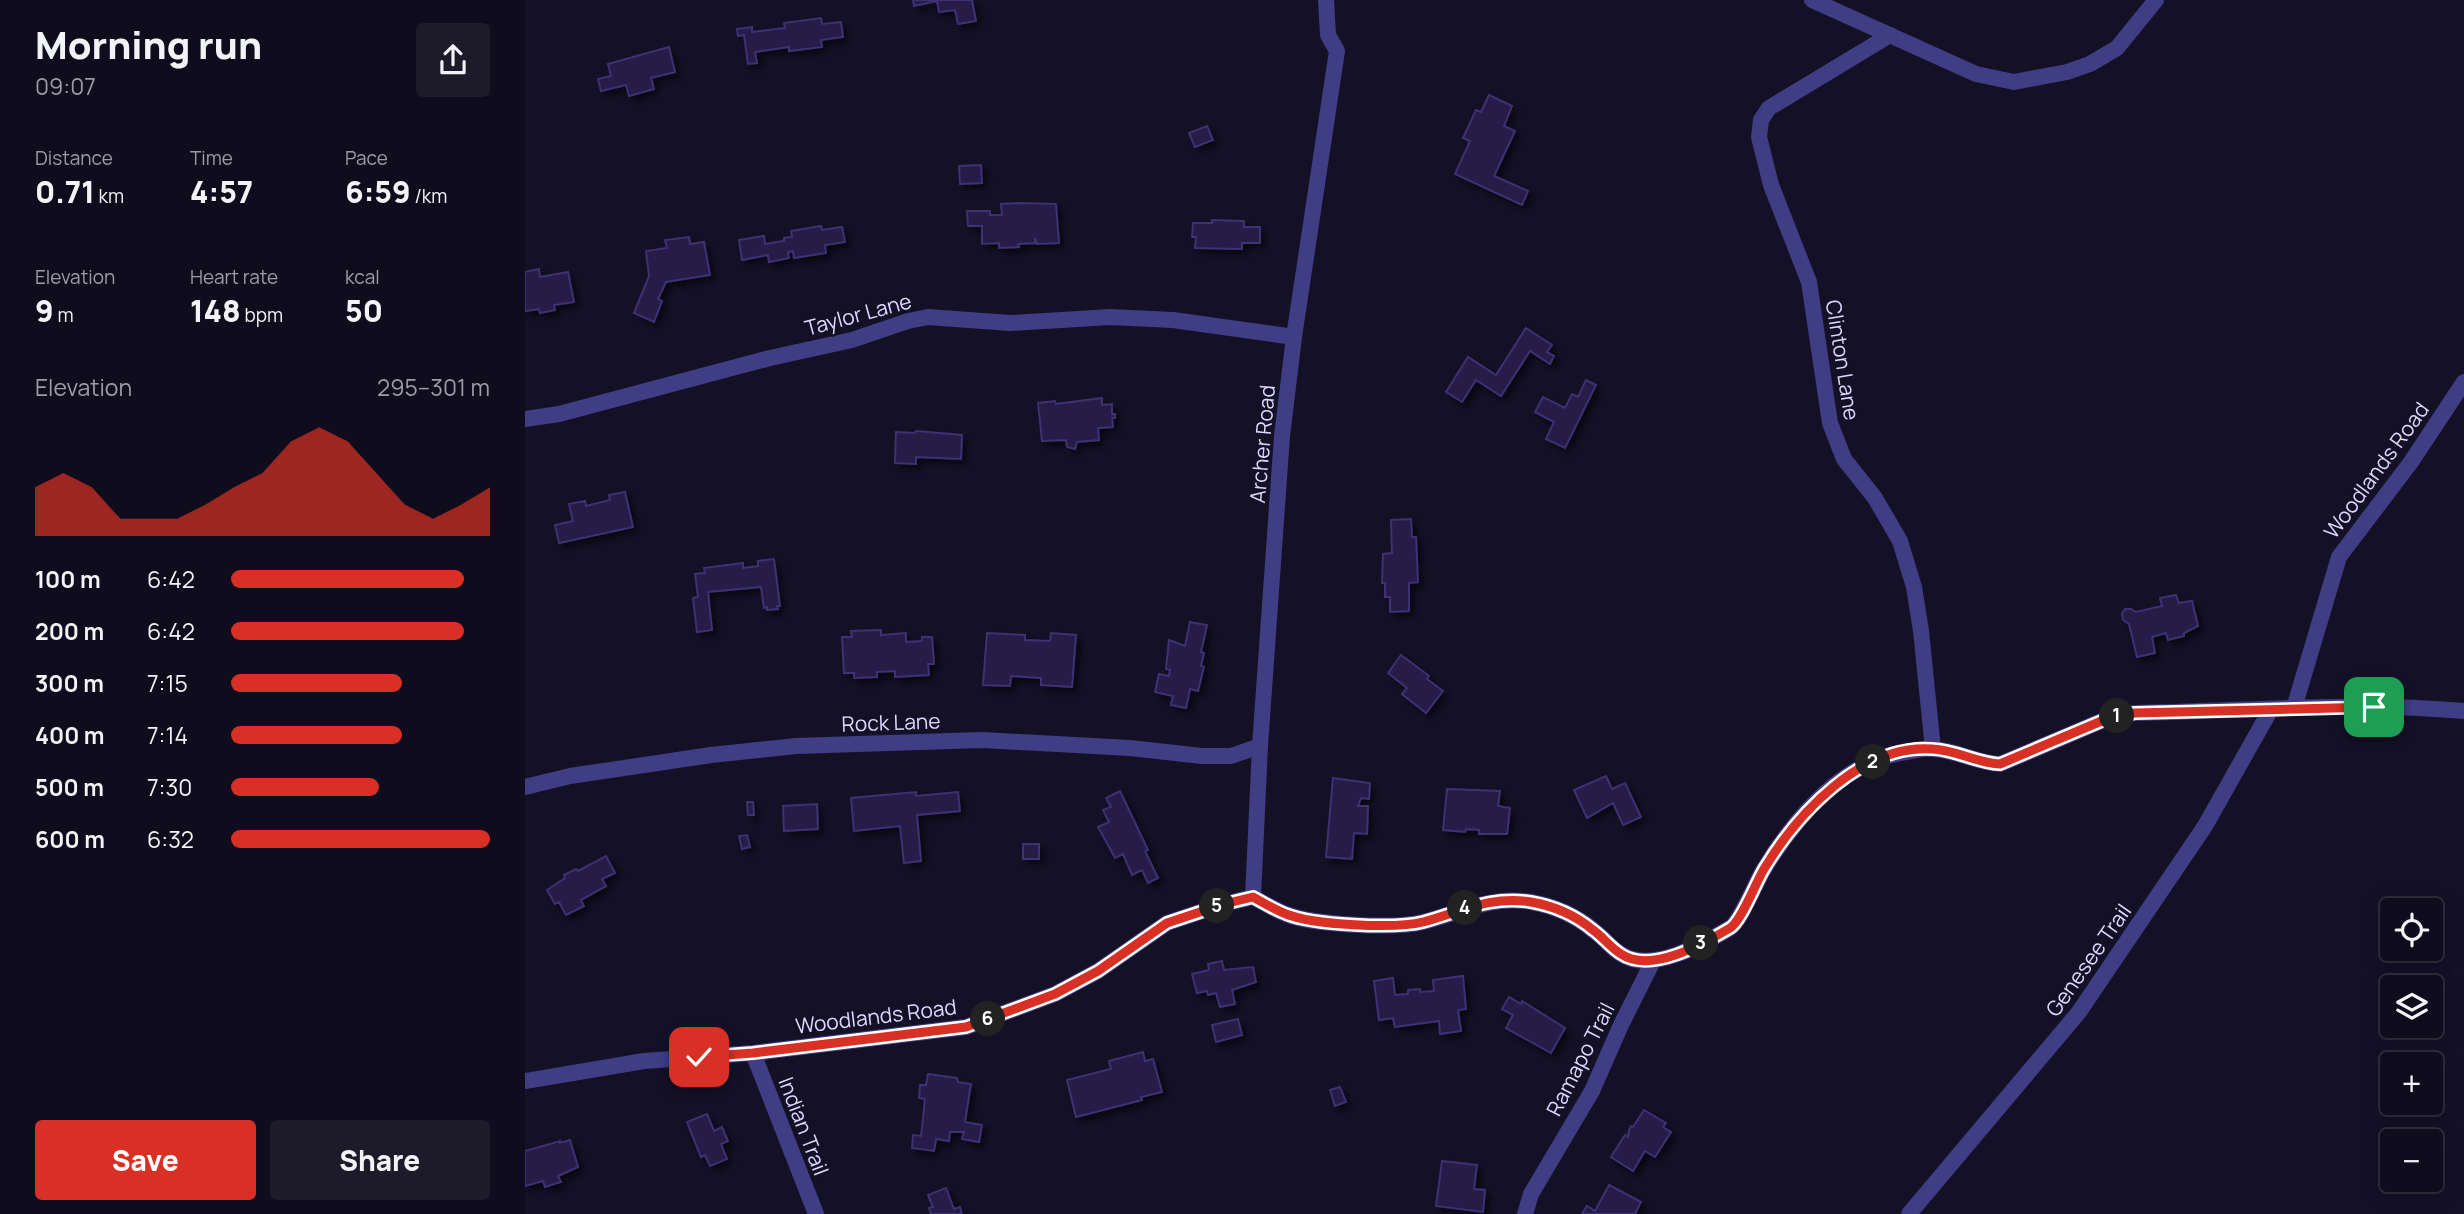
<!DOCTYPE html>
<html lang="en">
<head>
<meta charset="utf-8">
<style>
  body { margin:0; font-family:Manrope,sans-serif; background:#1d1b2a; color:#f1f3f6; height:100vh; display:flex; flex-direction:column; font-size:26px; white-space:nowrap }
  * { box-sizing:border-box; margin:0 }
  p { font-size:23px; color:#9b9ca4 }
  .icon { flex:none; width:38px; height:38px; fill:none; stroke:currentColor; stroke-width:2; stroke-linecap:round; stroke-linejoin:round }
  .map { position:relative; flex:1; overflow:hidden }
  .details { display:flex; flex-direction:column; background:#0f0d1d; width:525px }
  .details>* { flex:none }
  .tools { position:absolute; left:1855px; top:898px; display:grid; gap:14px }
  .tools a { display:grid; place-items:center; width:63px; height:63px; border-radius:7px; background:#0f0d1d; box-shadow:0 4px 18px #0003,0 0 0 2px #2f2d3b; font-size:35px }
  .pin { position:absolute; display:grid; place-items:center; width:60px; height:60px; color:#fff; margin:-30px; border-radius:14px; box-shadow:0 4px 10px #0006 }
  .km { position:absolute; width:35px; height:35px; margin:-18px; border-radius:50%; background:#222; color:#fff; font-size:19px; line-height:35px; text-align:center }
  .round { display:grid; place-items:center; flex:none; width:74px; height:74px; border-radius:7px; background:#1d1b2a }
  .head { display:flex; align-items:center; justify-content:space-between; height:119px; padding:0 35px }
  h1 { font-size:38px; font-weight:800; line-height:52px }
  .figures { display:grid; grid-template-columns:repeat(3,1fr); gap:10px; height:119px; padding:7px 35px }
  .figures div { display:grid; align-content:center }
  .figures b { font-size:30px; font-weight:800 }
  .figures small { font-size:19px; font-weight:400 }
  .figures p { font-size:19px }
  .chart { height:196px; padding:14px 35px }
  .chart p { display:flex; justify-content:space-between }
  .chart svg { width:100%; height:126px; margin-top:7px; fill:#d93025; opacity:.7 }
  .cta { display:flex; gap:14px; margin-top:auto; padding:14px 35px }
  .cta a { flex:1; height:80px; border-radius:7px; background:#d93025; color:#fff; font-size:28px; font-weight:800; line-height:80px; text-align:center }
  .cta a+a { background:#1d1b2a; color:#f1f3f6 }
  ul { padding:0 35px; list-style:none; font-size:23px }
  li { display:grid; grid-template-columns:112px 84px 1fr; align-items:center; height:52px }
  li i { height:18px; border-radius:9px; background:#d93025 }
  main { display:flex; flex:1; min-height:0 }
  .map>svg:first-child { display:block }
  .building { fill:#251d47; stroke:#3c3072; stroke-width:2; filter:url(#shadow) }
  .lines { fill:none; stroke-linecap:round; stroke-linejoin:round }
  .minor { stroke:#3f3d84; stroke-width:16 }
  .route-casing { stroke:#fff; stroke-width:14 }
  .route { stroke:#d93025; stroke-width:9 }
  .labels { text-anchor:middle; dominant-baseline:central; stroke-width:5; stroke-linejoin:round; paint-order:stroke }
  .street-label { font-size:21px; fill:#dcd8fe; stroke:#141127 }
</style>
</head>
<body>
<main>
<section class="details">
<div class="head"><div><h1>Morning run</h1><p>09:07</p></div><a class="round"><svg class="icon" aria-label="share" viewBox="0 0 24 24"><path d="M12 15V3M7 8l5-5 5 5M5 13v7h14v-7"/></svg></a></div>
<div class="figures">
<div><p>Distance</p><b>0.71<small> km</small></b></div>
<div><p>Time</p><b>4:57</b></div>
<div><p>Pace</p><b>6:59<small> /km</small></b></div>
</div>
<div class="figures">
<div><p>Elevation</p><b>9<small> m</small></b></div>
<div><p>Heart rate</p><b>148<small> bpm</small></b></div>
<div><p>kcal</p><b>50</b></div>
</div>
<div class="chart"><p><span>Elevation</span>295–301 m</p>
<svg viewBox="0 0 160 44" preserveAspectRatio="none"><path d="M0 44V27L10 22L20 27L30 38L40 38L50 38L60 33L70 27L80 22L90 11L100 6L110 11L120 22L130 33L140 38L150 33L160 27V44z"/></svg>
</div>
<ul>
<li><b>100 m</b>6:42<i style="width:90%"></i></li>
<li><b>200 m</b>6:42<i style="width:90%"></i></li>
<li><b>300 m</b>7:15<i style="width:66%"></i></li>
<li><b>400 m</b>7:14<i style="width:66%"></i></li>
<li><b>500 m</b>7:30<i style="width:57%"></i></li>
<li><b>600 m</b>6:32<i style="width:100%"></i></li>
</ul>
<div class="cta"><a>Save</a><a>Share</a></div>
</section>
<div class="map">
<svg width="1939" height="1214" viewBox="0 0 1939 1214">
  <defs>
    <filter id="shadow"><feDropShadow dx="4.5" dy="4.5" stdDeviation="3.5" flood-color="#0009"/></filter>
  </defs>
  <rect width="100%" height="100%" fill="#141127"/>
  <g class="building">
    <path d="M388,0H447L451,21L433,24L430,10L414,12L412,1L389,6Z"/>
    <path d="M296,18L297,24L316,22L318,37L296,40L297,47L264,51V47L230,52L232,63L223,64L219,35L213,36L212,29L227,27V32L260,28L259,23Z"/>
    <path d="M144,47L150,72L126,78L129,89L104,96L101,85L76,91L73,79L86,76L83,64Z"/>
    <path d="M964,95L987,106L979,126L990,131L969,176L1003,191L997,205L930,174L945,141L938,138L951,110L956,112Z"/>
    <path d="M682,126L688,140L670,147L664,133Z"/>
    <path d="M456,165L457,183L435,184L434,166Z"/>
    <path d="M494,203L531,204L534,243L512,244L510,238V243L493,244L494,247L474,248V243L457,244V226H443L442,211H465V215H477L476,204Z"/>
    <path d="M687,220L719,221V227H735V243H717V249L670,248L671,237H667L668,223H687Z"/>
    <path d="M296,226L297,230L317,227L320,242L300,245L301,253L269,258L268,251L263,252L264,258L244,262L243,255L217,260L214,240L239,236L240,244L259,241V238L267,237L266,231Z"/>
    <path d="M164,237L165,244L179,242L185,275L141,282L133,299L137,301L129,322L109,313L124,276L121,251L142,248L140,240Z"/>
    <path d="M14,269L15,277L43,272L49,302L29,305L30,310L15,313L14,309L0,311V272Z"/>
    <path d="M1001,328L1027,345L1022,352L1029,356L1025,364L1005,351L976,396L951,380L937,402L921,392L943,357L971,375Z"/>
    <path d="M1061,380L1071,385L1040,448L1021,439L1029,422L1010,412L1018,397L1040,408L1047,394L1053,397Z"/>
    <path d="M577,398V405L587,404V414H590V418H587L588,427L573,428L574,440L552,442L550,449L542,447L541,440L517,441L513,403L530,401L531,404Z"/>
    <path d="M391,431L437,435L436,459L391,457V464L370,463L371,432L390,433Z"/>
    <path d="M100,492L108,527L34,543L30,525L48,521L44,504L60,501L61,506L85,500L84,495Z"/>
    <path d="M886,519L887,537H891L893,582L884,583V611L865,612V597H860V583H857L858,554L867,553L866,520Z"/>
    <path d="M249,559L255,606H252L253,609L242,610V607L239,608L236,587L183,592L187,630L172,632L168,598L173,597L170,574L180,573L179,568L218,563V568L233,566V561Z"/>
    <path d="M1651,595L1654,603L1667,601L1673,626L1659,633V636L1643,640L1641,633L1627,637L1630,653L1612,657L1604,624L1598,620L1597,614L1600,609H1606L1611,612L1637,606L1635,598Z"/>
    <path d="M665,622L682,625L676,652L679,653L676,666L679,667L673,691L665,689L661,708L646,705L648,696L630,692L634,674L644,676L645,670L641,669L644,640L660,646Z"/>
    <path d="M356,630V635L381,633V642L397,641V637H407L409,664H403L404,675L370,677V671L352,672V677L329,678V673H319L317,637H327L326,631Z"/>
    <path d="M462,633L500,635V640L525,641L526,633L551,635L547,687L516,685V678L486,676L485,686L458,685Z"/>
    <path d="M876,655L904,676L902,679L918,691L901,713L877,694L882,688L863,673Z"/>
    <path d="M1081,776L1087,789L1100,783L1116,817L1098,825L1088,803L1062,818L1049,790Z"/>
    <path d="M808,778L845,783L844,799L836,798L833,806H843L842,834L829,833L827,859L801,857Z"/>
    <path d="M922,789L975,791L973,806L985,808L982,834H954V830L941,829L940,832L918,830Z"/>
    <path d="M595,791L623,850L620,851L633,878L623,883L617,870L607,875L598,854L590,858L573,827L584,822L578,810L586,807L581,798Z"/>
    <path d="M391,792V796L433,792L435,811L392,815L396,861L379,863L375,826L329,831L326,798Z"/>
    <path d="M222,802H228L229,815H223Z"/>
    <path d="M292,804L293,829L259,831L258,806Z"/>
    <path d="M222,835L225,847L217,849L214,836Z"/>
    <rect x="498" y="844" width="16" height="15"/>
    <path d="M81,856L90,873L77,879L81,886L56,900L59,906L41,915L34,902L30,904L22,890L40,878L39,875L51,869L53,871Z"/>
    <path d="M697,961L699,970L728,967L731,982L707,990L710,1004L695,1007L691,993L683,995L682,991L672,993L667,974L684,970L683,964Z"/>
    <path d="M938,976L941,1009L933,1010L936,1031L915,1034L914,1021L870,1027L868,1018L854,1020L849,981L868,978L870,995L883,994V990L895,989V992L909,991L908,980Z"/>
    <path d="M984,997L996,1004L997,1001L1040,1028L1026,1053L981,1028L988,1015L977,1009Z"/>
    <path d="M713,1019L717,1035L691,1042L687,1025Z"/>
    <path d="M618,1052L620,1061L628,1059L637,1092L616,1097L617,1100L551,1117L542,1080L586,1069L584,1061Z"/>
    <path d="M403,1074L432,1078L433,1082L446,1084L440,1122L457,1125L454,1142L437,1139L439,1132H425L424,1141L411,1139L409,1151L387,1148L388,1135L396,1136L400,1099L394,1098L395,1085H401Z"/>
    <path d="M815,1087L821,1102L810,1106L805,1090Z"/>
    <path d="M1119,1110L1141,1123L1138,1127L1146,1132L1130,1157L1120,1151L1108,1171L1086,1157L1100,1135L1103,1137L1104,1130L1106,1126L1108,1127Z"/>
    <path d="M182,1114L189,1131L197,1127L203,1141L196,1144L202,1159L185,1166L180,1155L176,1157L162,1122Z"/>
    <path d="M45,1140L53,1167L33,1176L36,1182L20,1187L18,1181L0,1186V1151L35,1141V1143Z"/>
    <path d="M917,1161L952,1165L949,1189L960,1190L958,1212L911,1206Z"/>
    <path d="M1084,1185L1116,1202L1110,1214H1057L1062,1206L1070,1211Z"/>
    <path d="M421,1188L429,1209L435,1207L437,1214H406L404,1208L408,1207L403,1195Z"/>
  </g>
  <g class="lines">
    <g class="minor">
      <path d="M1287,0L1451,74L1489,82L1542,72L1565,64L1592,48L1631,0"/>
      <path d="M1365,35L1244,108L1236,120L1234,137L1246,185L1284,282L1305,423L1319,459L1350,498L1375,541L1389,587L1396,631L1408,749"/>
      <path d="M0,419L34,414L245,358L327,340L383,321L403,317L485,323L585,317L648,320L769,337"/>
      <path d="M1769,708L1814,557L1886,462L1939,382"/>
      <path d="M0,787L45,776L186,755L271,746L457,740L605,748L677,756H706L735,746"/>
      <path d="M728,897L735,746L757,436L769,337L812,51L803,35L801,0"/>
      <path d="M228,1053L291,1214"/>
      <path d="M0,1081L119,1061L228,1053L441,1027L530,994L573,971L642,923L699,904L728,897C739,903 750,910 761,914C788,925 870,929 898,922C935,913 966,895 1006,902C1029,906 1050,915 1068,930C1078,937 1086,948 1096,954C1126,974 1178,944 1205,928C1215,922 1231,882 1239,869C1271,816 1321,758 1387,751C1393,750 1401,748 1408,749C1431,750 1452,763 1475,764L1586,717L1610,713C1719,711 1830,701 1939,711"/>
      <path d="M1000,1214L1006,1194L1067,1091L1096,1025L1128,961"/>
      <path d="M1384,1214L1554,1012L1680,826L1746,709"/>
    </g>
  </g>
  <g class="lines">
    <defs>
      <path id="route" d="M174,1057L228,1053L441,1027L530,994L573,971L642,923L699,904L728,897C739,903 750,910 761,914C788,925 870,929 898,922C935,912 966,895 1006,902C1029,906 1050,915 1068,930C1078,937 1086,948 1096,954C1126,974 1178,944 1205,928C1216,922 1231,882 1239,869C1272,814 1337,743 1408,749C1431,750 1452,763 1475,764L1586,717L1610,713L1849,707"/>
    </defs>
    <use href="#route" class="route-casing"/>
    <use href="#route" class="route"/>
  </g>
  <g class="labels">
    <g class="street-label">
      <text transform="translate(333 314) rotate(-15)">Taylor Lane</text>
      <text transform="translate(1318 360) rotate(81)">Clinton Lane</text>
      <text transform="translate(737 444) rotate(-85)">Archer Road</text>
      <text transform="translate(1851 470) rotate(-54)">Woodlands Road</text>
      <text transform="translate(366 722) rotate(-2)">Rock Lane</text>
      <text transform="translate(1563 960) rotate(-55)">Genesee Trail</text>
      <text transform="translate(351 1016) rotate(-7)">Woodlands Road</text>
      <text transform="translate(1055 1059) rotate(-63)">Ramapo Trail</text>
      <text transform="translate(279 1126) rotate(69)">Indian Trail</text>
    </g>
  </g>
</svg>
<div class="tools">
<a><svg class="icon" aria-label="locate" viewBox="0 0 24 24"><circle cx="12" cy="12" r="6"/><path d="M12 2v4M12 18v4M2 12h4M18 12h4"/></svg></a>
<a><svg class="icon" aria-label="layers" viewBox="0 0 24 24"><path d="M12 4l9 5-9 5-9-5zM3 14l9 5 9-5"/></svg></a>
<a>+</a>
<a>−</a>
</div>
<div class="pin" style="left:1849px;top:707px;background:#1e9e55"><svg class="icon" aria-label="arrive" viewBox="0 0 24 24"><path d="M6 21V4h12l-3 4 3 4H6"/></svg></div>
<div class="pin" style="left:174px;top:1057px;background:#d93025"><svg class="icon" aria-label="check" viewBox="0 0 24 24"><path d="M5 12l5 5 9-10"/></svg></div>
<b class="km" style="left:1592px;top:716px">1</b>
<b class="km" style="left:1348px;top:762px">2</b>
<b class="km" style="left:1176px;top:943px">3</b>
<b class="km" style="left:940px;top:908px">4</b>
<b class="km" style="left:692px;top:906px">5</b>
<b class="km" style="left:463px;top:1019px">6</b>
</div>
</main>
</body>
</html>
